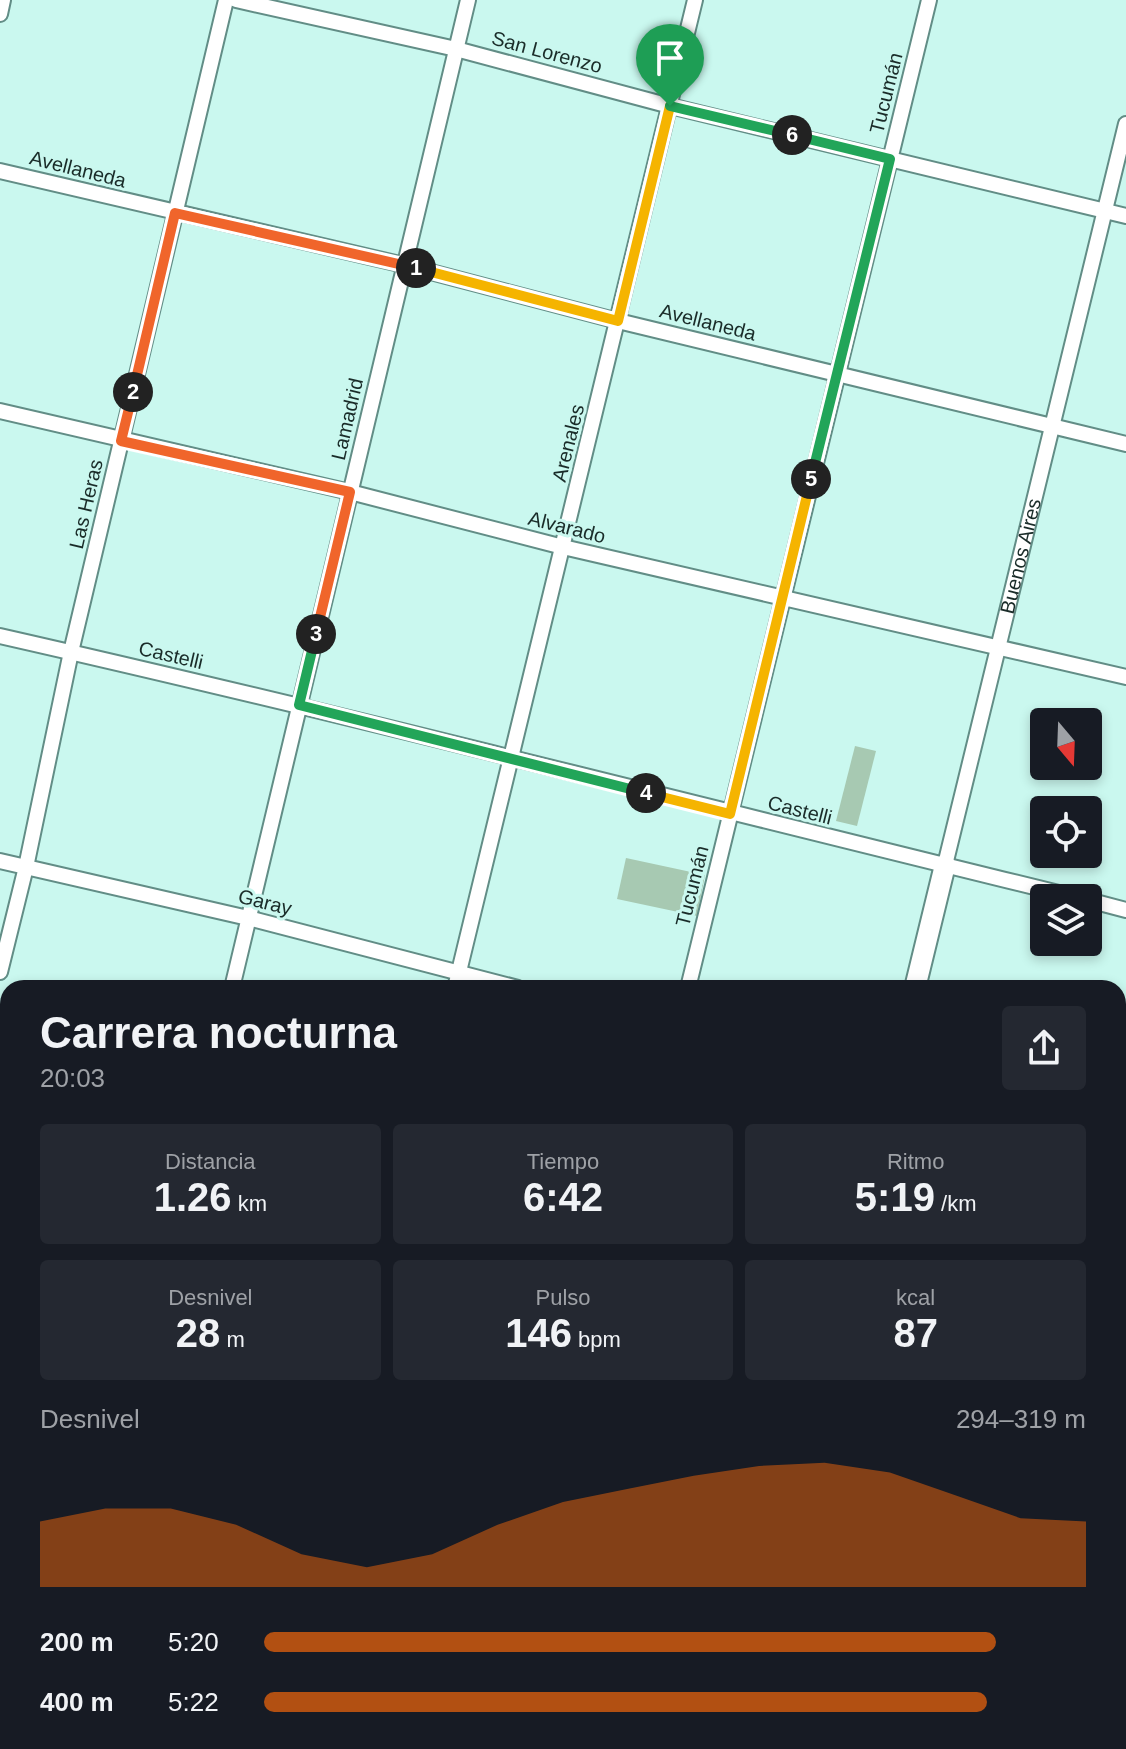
<!DOCTYPE html>
<html lang="es">
<head>
<meta charset="utf-8">
<style>
  body { margin:0; font-family:Helvetica,sans-serif; background:#242831; color:#f1f3f6; height:100vh; display:flex; flex-direction:column; font-size:30px; white-space:nowrap }
  * { box-sizing:border-box; margin:0 }
  p { font-size:26px; color:#9ea1a6 }
  .icon { flex:none; width:44px; height:44px; fill:none; stroke:currentColor; stroke-width:2; stroke-linecap:round; stroke-linejoin:round }
  .map { position:relative; flex:1; overflow:hidden }
  .sheet { position:absolute; left:0px; top:980px; width:1126px; height:770px; display:flex; flex-direction:column; background:#171b24; border-radius:24px 24px 0 0; box-shadow:0 4px 12px #0003 }
  .sheet>* { flex:none }
  .needle { width:52px; rotate:161deg }
  .fabs { position:absolute; left:1030px; top:708px; display:grid; gap:16px }
  .fabs a { display:grid; place-items:center; width:72px; height:72px; border-radius:8px; background:#171b24; box-shadow:0 4px 12px #0003; font-size:40px }
  .pin { position:absolute; display:grid; place-items:center; width:68px; height:68px; color:#fff; margin:-82px -34px; border-radius:50% 50% 50% 0; rotate:-45deg; box-shadow:0 0 8px #0007 }
  .pin .icon { rotate:45deg }
  .km { position:absolute; width:40px; height:40px; margin:-20px; border-radius:50%; background:#222; color:#fff; font-size:22px; line-height:40px; text-align:center }
  .round { display:grid; place-items:center; flex:none; width:84px; height:84px; border-radius:8px; background:#242831 }
  .head { display:flex; align-items:center; justify-content:space-between; height:136px; padding:0 40px }
  h1 { font-size:44px; font-weight:800; line-height:60px }
  .metrics { display:grid; grid-template-columns:repeat(3,1fr); gap:12px; height:136px; padding:8px 40px }
  .metrics div { display:grid; align-content:center; border-radius:8px; background:#242831; text-align:center }
  .metrics b { font-size:40px; font-weight:800 }
  .metrics small { font-size:22px; font-weight:400 }
  .metrics p { font-size:22px }
  .chart { height:224px; padding:16px 40px }
  .chart p { display:flex; justify-content:space-between }
  .chart svg { width:100%; height:144px; margin-top:8px; fill:#b25012; opacity:.7 }
  ul { padding:0 40px; list-style:none; font-size:26px }
  li { display:grid; grid-template-columns:128px 96px 1fr; align-items:center; height:60px }
  li i { height:20px; border-radius:10px; background:#b25012 }
  .map>svg:first-child { display:block }
  .building { fill:#a7c9b2 }
  .lines { fill:none; stroke-linecap:round; stroke-linejoin:round }
  .street-casing { stroke:#628d86; stroke-width:18 }
  .secondary-casing { stroke:#628d86; stroke-width:24 }
  .street { stroke:#fff; stroke-width:14 }
  .secondary { stroke:#fff; stroke-width:20 }
  .split-1-casing { stroke:#fff; stroke-width:16 }
  .split-2-casing { stroke:#fff; stroke-width:16 }
  .split-3-casing { stroke:#fff; stroke-width:16 }
  .split-4-casing { stroke:#fff; stroke-width:16 }
  .split-5-casing { stroke:#fff; stroke-width:16 }
  .split-6-casing { stroke:#fff; stroke-width:16 }
  .split-7-casing { stroke:#fff; stroke-width:16 }
  .split-1 { stroke:#f5b400; stroke-width:10 }
  .split-2 { stroke:#f0652b; stroke-width:10 }
  .split-3 { stroke:#f0652b; stroke-width:10 }
  .split-4 { stroke:#22a559; stroke-width:10 }
  .split-5 { stroke:#f5b400; stroke-width:10 }
  .split-6 { stroke:#22a559; stroke-width:10 }
  .split-7 { stroke:#22a559; stroke-width:10 }
  .labels { text-anchor:middle; dominant-baseline:central; stroke-width:6; stroke-linejoin:round; paint-order:stroke }
  .street-label { font-size:20px; fill:#1a2c29; stroke:#caf8ef }
</style>
</head>
<body>
<div class="map">
<svg width="1126" height="1749" viewBox="0 0 1126 1749">
  <rect width="100%" height="100%" fill="#caf8ef"/>
  <g class="building">
    <path d="M855,746L876,751L857,826L836,821Z"/>
    <path d="M626,858L705,875L697,916L617,899Z"/>
  </g>
  <g class="lines">
    <defs>
      <g id="street">
        <path d="M236,0L456,49L670,106L1126,216"/>
        <path d="M0,14L3,0"/>
        <path d="M0,171L404,265L618,321L1126,444"/>
        <path d="M0,411L350,492L563,547L1126,677"/>
        <path d="M0,636C361,718 719,810 1079,898"/>
        <path d="M0,861L248,918L518,988"/>
        <path id="s1" d="M945,865L1126,124"/>
        <path d="M1088,900L1126,910"/>
        <path d="M0,972L26,867L71,652L226,0"/>
        <path d="M232,988L468,0"/>
        <path d="M455,988L695,0"/>
        <path d="M688,988L929,0"/>
        <path d="M0,1092L8,1094"/>
        <path d="M1118,1104L1126,1070"/>
        <path d="M1118,1134L1126,1136"/>
        <path d="M0,1324L8,1326"/>
        <path d="M1118,1365L1126,1367"/>
        <path d="M0,1555L8,1557"/>
        <path d="M1118,1598L1126,1600"/>
        <path d="M775,1742L804,1749"/>
        <path d="M43,1749L45,1742"/>
        <path d="M266,1749L268,1742"/>
        <path d="M505,1749L507,1742"/>
        <path d="M963,1749L965,1742"/>
      </g>
      <g id="secondary">
        <path d="M915,988L945,865"/>
        <path d="M724,1749L725,1742"/>
      </g>
    </defs>
    <use href="#street" class="street-casing"/>
    <use href="#secondary" class="secondary-casing"/>
    <use href="#street" class="street"/>
    <use href="#secondary" class="secondary"/>
  </g>
  <g class="lines">
    <defs>
      <path id="split-1" d="M416,268L618,321L670,106"/>
      <path id="split-2" d="M133,392L175,213L416,268"/>
      <path id="split-3" d="M133,392L121,441L350,492L316,634"/>
      <path id="split-4" d="M316,634L299,705L646,793"/>
      <path id="split-5" d="M646,793L730,814L811,479"/>
      <path id="split-6" d="M792,135L890,159L811,479"/>
      <path id="split-7" d="M670,106L792,135"/>
    </defs>
    <use href="#split-1" class="split-1-casing"/>
    <use href="#split-2" class="split-2-casing"/>
    <use href="#split-3" class="split-3-casing"/>
    <use href="#split-4" class="split-4-casing"/>
    <use href="#split-5" class="split-5-casing"/>
    <use href="#split-6" class="split-6-casing"/>
    <use href="#split-7" class="split-7-casing"/>
    <use href="#split-1" class="split-1"/>
    <use href="#split-2" class="split-2"/>
    <use href="#split-3" class="split-3"/>
    <use href="#split-4" class="split-4"/>
    <use href="#split-5" class="split-5"/>
    <use href="#split-6" class="split-6"/>
    <use href="#split-7" class="split-7"/>
  </g>
  <g class="labels">
    <g class="street-label">
      <text transform="translate(547 52) rotate(15)">San Lorenzo</text>
      <text transform="translate(886 93) rotate(-76)">Tucumán</text>
      <text transform="translate(78 169) rotate(14)">Avellaneda</text>
      <text transform="translate(708 322) rotate(14)">Avellaneda</text>
      <text transform="translate(347 419) rotate(-77)">Lamadrid</text>
      <text transform="translate(568 443) rotate(-76)">Arenales</text>
      <text transform="translate(86 504) rotate(-77)">Las Heras</text>
      <text transform="translate(567 527) rotate(14)">Alvarado</text>
      <text stroke="none"><textPath href="#s1" startOffset="318">Buenos Aires</textPath></text>
      <text transform="translate(171 655) rotate(13)">Castelli</text>
      <text transform="translate(800 810) rotate(14)">Castelli</text>
      <text transform="translate(692 886) rotate(-76)">Tucumán</text>
      <text transform="translate(265 902) rotate(14)">Garay</text>
    </g>
  </g>
</svg>
<div class="fabs">
<a><svg class="needle" viewBox="-14 -14 28 28"><path d="M0-13l5 13h-10z" fill="#e53935"/><path d="M0 13l5-13h-10z" fill="#9ea1a6"/></svg></a>
<a><svg class="icon" aria-label="locate" viewBox="0 0 24 24"><circle cx="12" cy="12" r="6"/><path d="M12 2v4M12 18v4M2 12h4M18 12h4"/></svg></a>
<a><svg class="icon" aria-label="layers" viewBox="0 0 24 24"><path d="M12 4l9 5-9 5-9-5zM3 14l9 5 9-5"/></svg></a>
</div>
<div class="pin" style="left:670px;top:106px;background:#1e9e55"><svg class="icon" aria-label="arrive" viewBox="0 0 24 24"><path d="M6 21V4h12l-3 4 3 4H6"/></svg></div>
<b class="km" style="left:416px;top:268px">1</b>
<b class="km" style="left:133px;top:392px">2</b>
<b class="km" style="left:316px;top:634px">3</b>
<b class="km" style="left:646px;top:793px">4</b>
<b class="km" style="left:811px;top:479px">5</b>
<b class="km" style="left:792px;top:135px">6</b>
<section class="sheet">
<div class="head"><div><h1>Carrera nocturna</h1><p>20:03</p></div><a class="round"><svg class="icon" aria-label="share" viewBox="0 0 24 24"><path d="M12 15V3M7 8l5-5 5 5M5 13v7h14v-7"/></svg></a></div>
<div class="metrics">
<div><p>Distancia</p><b>1.26<small> km</small></b></div>
<div><p>Tiempo</p><b>6:42</b></div>
<div><p>Ritmo</p><b>5:19<small> /km</small></b></div>
</div>
<div class="metrics">
<div><p>Desnivel</p><b>28<small> m</small></b></div>
<div><p>Pulso</p><b>146<small> bpm</small></b></div>
<div><p>kcal</p><b>87</b></div>
</div>
<div class="chart"><p><span>Desnivel</span>294–319 m</p>
<svg viewBox="0 0 160 44" preserveAspectRatio="none"><path d="M0 44V24L10 20L20 20L30 25L40 34L50 38L60 34L70 25L80 18L90 14L100 10L110 7L120 6L130 9L140 16L150 23L160 24V44z"/></svg>
</div>
<ul>
<li><b>200 m</b>5:20<i style="width:89%"></i></li>
<li><b>400 m</b>5:22<i style="width:88%"></i></li>
</ul>
</section>
</div>
</body>
</html>
